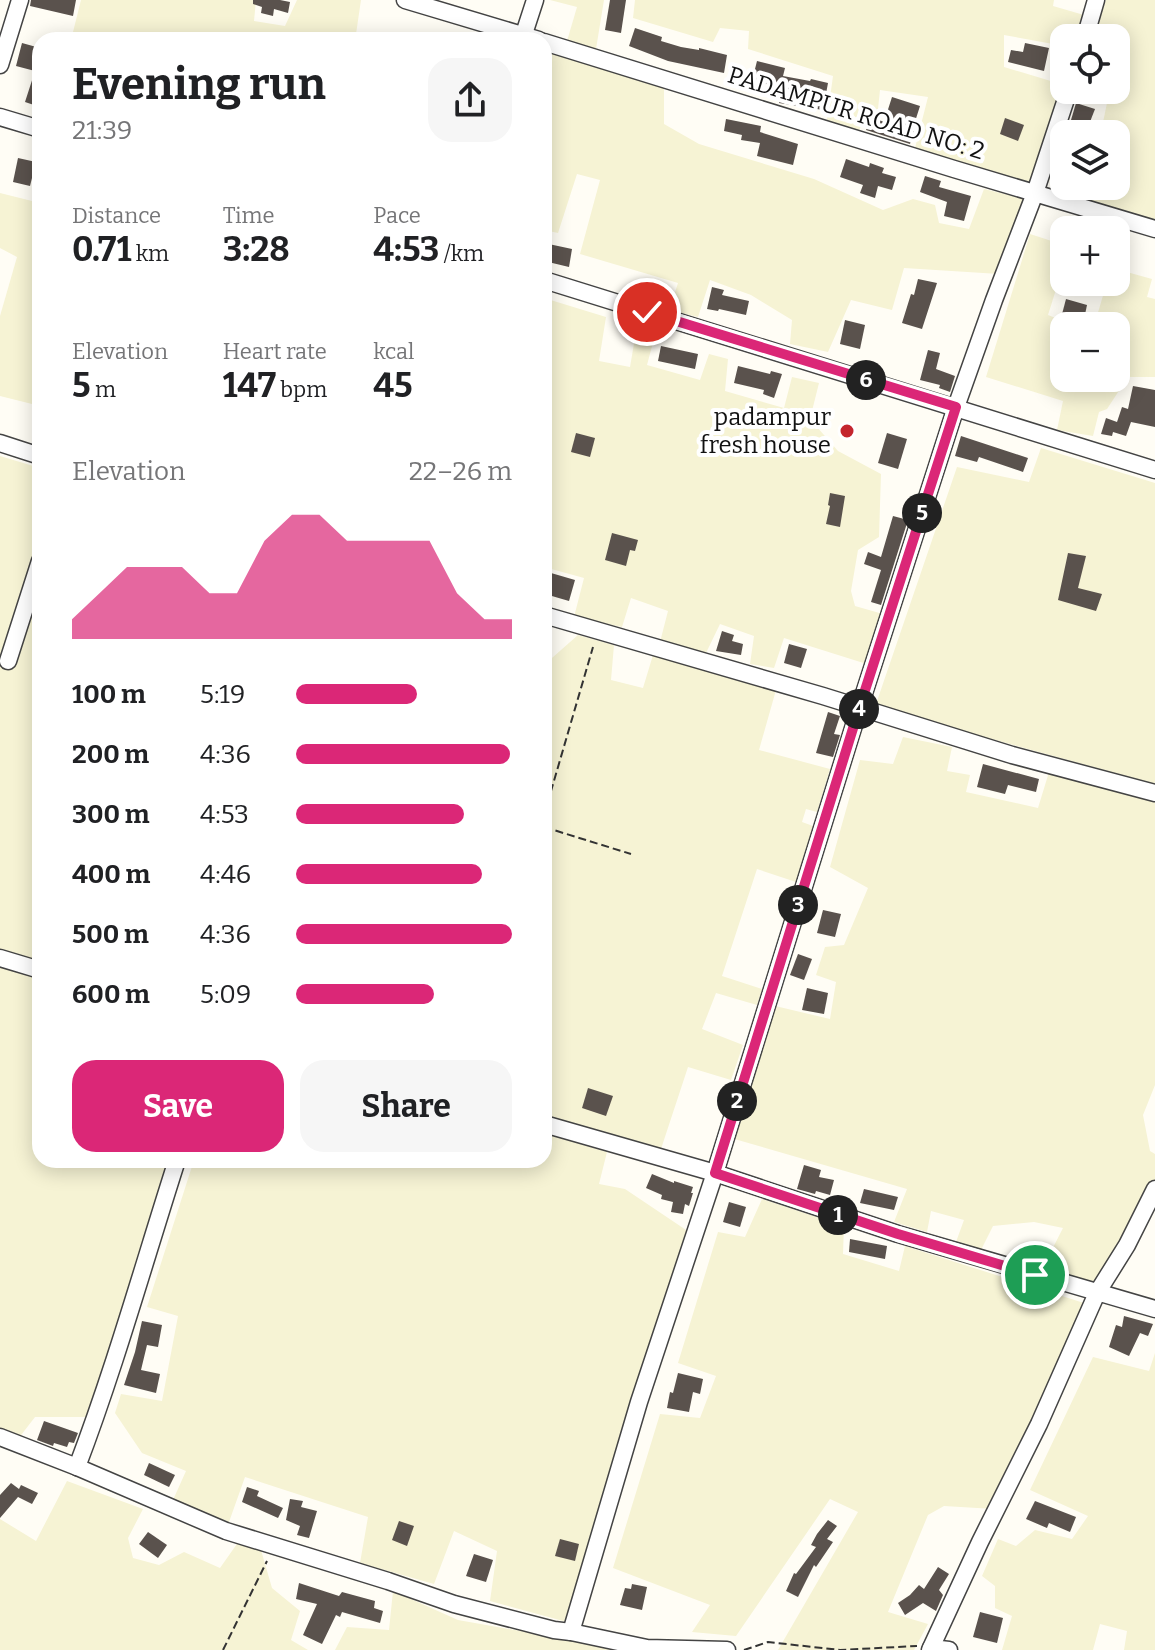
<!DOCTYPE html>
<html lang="en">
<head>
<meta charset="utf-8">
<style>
  body { margin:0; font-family:Bitter,serif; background:#f6f6f6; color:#202124; height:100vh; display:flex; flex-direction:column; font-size:30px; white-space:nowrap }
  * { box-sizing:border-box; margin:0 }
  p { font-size:26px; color:#757577 }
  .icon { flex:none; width:44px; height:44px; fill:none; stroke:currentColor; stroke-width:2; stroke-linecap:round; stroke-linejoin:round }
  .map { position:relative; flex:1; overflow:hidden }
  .details { position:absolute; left:32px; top:32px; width:520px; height:1136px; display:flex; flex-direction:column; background:#fff; border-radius:24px; box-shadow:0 4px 20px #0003 }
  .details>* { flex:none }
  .fabs { position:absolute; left:1050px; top:24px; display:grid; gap:16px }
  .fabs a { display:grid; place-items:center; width:80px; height:80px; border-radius:16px; background:#fff; box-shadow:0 4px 20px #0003; font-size:40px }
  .pin { position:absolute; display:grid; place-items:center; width:68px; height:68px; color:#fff; margin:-34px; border:4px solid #fff; border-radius:50%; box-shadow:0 2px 8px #0007 }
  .km { position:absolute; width:40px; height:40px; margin:-20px; border-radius:50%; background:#222; color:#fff; font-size:22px; line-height:40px; text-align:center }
  .round { display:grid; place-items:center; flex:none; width:84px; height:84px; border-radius:24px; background:#f6f6f6 }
  .head { display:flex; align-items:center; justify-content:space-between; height:136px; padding:0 40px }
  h1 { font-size:44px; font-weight:700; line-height:60px }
  .figures { display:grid; grid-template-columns:repeat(3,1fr); gap:12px; height:136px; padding:8px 40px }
  .figures div { display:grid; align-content:center }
  .figures b { font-size:34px; font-weight:700 }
  .figures small { font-size:22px; font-weight:400 }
  .figures p { font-size:22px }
  .chart { height:224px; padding:16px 40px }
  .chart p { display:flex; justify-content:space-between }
  .chart svg { width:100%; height:144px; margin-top:8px; fill:#db2777; opacity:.7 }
  .button { display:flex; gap:16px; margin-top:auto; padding:16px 40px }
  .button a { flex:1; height:92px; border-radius:24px; background:#db2777; color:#fff; font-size:32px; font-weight:700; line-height:92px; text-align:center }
  .button a+a { background:#f6f6f6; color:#202124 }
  ul { padding:0 40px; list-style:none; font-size:26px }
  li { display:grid; grid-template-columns:128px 96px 1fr; align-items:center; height:60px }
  li i { height:20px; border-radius:10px; background:#db2777 }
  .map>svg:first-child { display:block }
  .farmland { fill:#f6f3d4 }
  .building { fill:#5a524d }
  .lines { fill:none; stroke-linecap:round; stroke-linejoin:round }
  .minor-casing { stroke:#444; stroke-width:19 }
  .path { stroke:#333; stroke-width:2; stroke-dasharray:8 4; stroke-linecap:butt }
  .minor { stroke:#fff; stroke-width:16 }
  .route-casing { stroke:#fff; stroke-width:16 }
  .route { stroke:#db2777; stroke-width:10 }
  .poi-dot { fill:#c4262e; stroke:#fff; stroke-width:3 }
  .labels { text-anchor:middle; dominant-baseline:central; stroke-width:8; stroke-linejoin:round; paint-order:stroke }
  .street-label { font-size:24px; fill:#111; stroke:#fff }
  .poi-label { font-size:24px; fill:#111; stroke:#fff; text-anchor:end }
</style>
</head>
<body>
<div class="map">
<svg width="1155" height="1650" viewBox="0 0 1155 1650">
  <rect width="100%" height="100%" fill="#fffdf5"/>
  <g class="farmland">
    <path d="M81,0H256L254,21L285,26L297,0H361L356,34L358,40H71Z"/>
    <path d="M604,0L596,49L567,41L577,7L550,0Z"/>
    <path d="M635,0H1054L1053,6L1084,15L1079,38H1064V46L1004,35V67L1064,85L1031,185L914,152L928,97L880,90L878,109L866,112L859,131L827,120L833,76L748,49L749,31L720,28L713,42L633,18Z"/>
    <path d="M1106,0H1155V220L1075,196L1077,186H1116V134H1065L1066,131L1101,132L1107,103L1076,90H1116V38H1093Z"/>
    <path d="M544,51L664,87V124L699,144L814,179L883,210L913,199L935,205L939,223L969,229L984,189L1025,199L999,274L904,268L892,310L851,300L828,352L790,344L792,320L751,295L710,280L698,317L669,310L678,283L580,254L600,180L577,174L558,233L544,230Z"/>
    <path d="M0,193L40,203V406L0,396V316L17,257L0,248Z"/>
    <path d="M1030,234L1064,245V264L1048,315L1076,326H1064V378H1116V326H1094L1107,282H1116V269L1152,279L1147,297L1155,299V377H1128L1107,409L1099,412L1093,436L1057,430L1063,401L986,377Z"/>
    <path d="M544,298L606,317L599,361L630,367L637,326L656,331L647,365L700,380L709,354L728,359L725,391L784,408L792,377L819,383L810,419L838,451L881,474L879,537L858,550L851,591L855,606L883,614L873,666L784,638L774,668L750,664L754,636L720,624L706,653L660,642L668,611L631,598L622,627L574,617L584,578L544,567Z"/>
    <path d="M1041,448L1155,483V784L875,707L957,467L1029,482Z"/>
    <path d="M0,456L40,468V962L0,950Z"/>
    <path d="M578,635L614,645L611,680L643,688L653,655L776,690L759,750L830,769L817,812L806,809L802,822L813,826L796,882L757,869L722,976L762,989L757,1005L716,993L702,1029L743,1045L731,1080L688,1067L661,1149L544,1116V665Z"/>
    <path d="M903,737L952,747L947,771L970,775L966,792L1038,808L1049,772L1155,800V1085L1143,1115L1150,1151L1155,1154V1196L1107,1287L1041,1271L1063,1228L1034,1222L993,1226L980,1252L956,1242L964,1220L931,1211L927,1232L894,1222L907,1189L731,1138L771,1005L830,1019L836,982L816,975L825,947L844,945L868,888L830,867L860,760L893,764Z"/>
    <path d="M0,966L40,978V1160H164L177,1165L96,1417H35L18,1439L0,1433Z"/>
    <path d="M544,1133L607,1152L599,1184L625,1189L698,1238L578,1625L490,1601L497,1551L454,1531L434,1584L360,1563L368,1517L245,1477L229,1522L173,1500L186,1471L142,1453L115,1413L121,1394L162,1401L178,1316L147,1307L194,1160H523L531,1162L532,1160H544Z"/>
    <path d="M762,1199L844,1226L843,1254L899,1271L905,1246L1087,1304L994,1509L944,1506L928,1515L888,1612L928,1624L914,1650H778L858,1512L830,1499L736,1636L692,1632L710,1605L613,1568L660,1414L700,1418L716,1376L678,1363L718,1232L745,1237Z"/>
    <path d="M1155,1353V1650H1124L1127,1631L1100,1624L1093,1650H1002L1012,1616L995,1608V1586L982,1576L998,1539L1016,1546L1035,1530L1072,1539L1088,1516L1030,1490L1093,1357L1149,1371Z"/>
    <path d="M67,1481L143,1509L128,1538L133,1558L159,1565L184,1552L220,1568L239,1541L261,1550L272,1588L300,1611L291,1640L308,1650H0V1519L36,1541Z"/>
    <path d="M393,1591L458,1620L628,1650H335L347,1627L389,1630Z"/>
  </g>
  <g class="building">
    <path d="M31,0H76L73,16L30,6Z"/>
    <path d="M253,0H280L290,2L288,13L274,9L273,16L261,13L262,7L253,4Z"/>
    <path d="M610,0H626L621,33L605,30Z"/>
    <path d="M635,28L662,37L661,41L681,47L699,50V48L727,55L724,73L668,61L629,46Z"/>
    <path d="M22,43L40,48V107L25,102L35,71L16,66Z"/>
    <path d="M1025,43L1049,48L1044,71L1008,62L1011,50L1023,52Z"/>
    <path d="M757,61L785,68L783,76L810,81L811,79L828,83L823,110L779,103L782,88L752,81Z"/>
    <path d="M892,97L920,106L912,131H914L910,144L866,130L872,117L884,122Z"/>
    <path d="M1076,103L1095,109L1088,127L1071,120Z"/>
    <path d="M1005,118L1024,125L1018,141L1000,134Z"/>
    <path d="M726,119L761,126L760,132L798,144L793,165L757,156L760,143L741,140L742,135L724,131Z"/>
    <path d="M18,158L36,162L30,186L13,182Z"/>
    <path d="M846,159L869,167L870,163L884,168L882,173L896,177L892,190L878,186L875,198L860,193L863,185L840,177Z"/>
    <path d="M925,176L941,181L939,187L971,196L964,221L944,216L947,202L920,192Z"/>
    <path d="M544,243L572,249L569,267L544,261Z"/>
    <path d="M918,279L937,283L922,329L902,323L911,294L914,295Z"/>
    <path d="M712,287L724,290L722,295L749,301L746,315L719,309L718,311L707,309Z"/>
    <path d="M1066,299L1087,305L1083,324L1061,318Z"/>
    <path d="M845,320L865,325L860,349L840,344Z"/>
    <path d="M661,346L698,354L695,369L658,361Z"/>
    <path d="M928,350L940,353L936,369L955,376L950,392L939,388L940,385L920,380Z"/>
    <path d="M738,366L770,374L771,371L782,374L774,398L763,394L764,390L734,383Z"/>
    <path d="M1133,386L1155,390V427L1131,422L1126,436L1113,432L1112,436L1101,434L1106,418L1117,422L1122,407L1128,409Z"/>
    <path d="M576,433L595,438L590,457L571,452Z"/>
    <path d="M887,433L907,439L898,469L878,463Z"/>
    <path d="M961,436L1028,458L1023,472L979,457L977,462L955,456Z"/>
    <path d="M830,493L845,496L840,527L826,524L830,506L828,505Z"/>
    <path d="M893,516L908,520L881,605L871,602L881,570L864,564L868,552L881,557Z"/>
    <path d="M612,533L638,540L635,551L630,550L626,566L605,560Z"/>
    <path d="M1068,553L1086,556L1078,588L1102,594L1096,611L1058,600Z"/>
    <path d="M551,573L575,580L569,601L545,594Z"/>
    <path d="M722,631L734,635L732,641L743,644L741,655L716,651Z"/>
    <path d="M789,644L807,649L801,668L784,663Z"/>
    <path d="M828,712L840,716L834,734L840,735L833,757L816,753Z"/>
    <path d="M983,764L1039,779L1036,792L1008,785L1005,794L977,787Z"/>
    <path d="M823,910L841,914L835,937L817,933Z"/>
    <path d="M798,954L812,959L804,980L790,975Z"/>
    <path d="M807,988L828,993L824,1014L802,1010Z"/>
    <path d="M588,1088L613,1096L606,1116L582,1108Z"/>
    <path d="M804,1165L821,1170L819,1177L834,1180L830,1195L816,1191L815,1194L797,1189Z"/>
    <path d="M652,1174L674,1183V1181L693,1187L691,1193H693L689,1206L685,1204L683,1214L671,1212L673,1202L661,1199L662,1195L646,1188Z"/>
    <path d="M864,1189L898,1197L894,1210L860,1203Z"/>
    <path d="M729,1202L746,1207L740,1227L723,1222Z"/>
    <path d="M850,1239L887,1246L885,1259L849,1252Z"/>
    <path d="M1124,1316L1153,1324L1148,1336L1140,1333L1129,1356L1109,1347L1116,1325L1122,1327Z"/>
    <path d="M142,1321L162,1325L158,1347L147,1345L141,1370L160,1374L156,1393L124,1385L135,1352Z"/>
    <path d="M678,1373L703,1379L700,1394L693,1392L689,1412L667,1408L670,1392L673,1393Z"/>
    <path d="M44,1421L78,1433L74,1443L69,1442L67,1447L54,1443L53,1446L37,1440Z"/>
    <path d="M149,1463L175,1475L169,1487L144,1475Z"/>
    <path d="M11,1483L19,1489L21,1485L38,1493L32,1504L18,1497L0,1518V1495Z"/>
    <path d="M247,1487L259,1491L257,1496L283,1508L278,1518L242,1502Z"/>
    <path d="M290,1499L303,1501L301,1507L317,1511L309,1538L297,1535L300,1526L286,1520Z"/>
    <path d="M1035,1501L1076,1517L1070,1532L1049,1523L1047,1528L1026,1519Z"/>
    <path d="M828,1520L837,1526L827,1539L833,1542L816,1567L814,1565L798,1597L786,1591L794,1573L796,1574L816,1547L811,1545L817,1534Z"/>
    <path d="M399,1521L414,1526L407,1546L392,1540Z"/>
    <path d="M148,1532L167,1545L158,1558L139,1544Z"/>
    <path d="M560,1539L579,1544L575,1561L555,1556Z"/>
    <path d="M474,1554L493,1560L486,1582L466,1576Z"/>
    <path d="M938,1567L949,1574L939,1590L943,1595L936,1611L923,1603L905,1615L898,1603L910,1595L919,1585L924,1589Z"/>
    <path d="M299,1583L339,1596L342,1592L375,1601L374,1608L383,1611L380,1623L342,1612L340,1617L336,1615L322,1644L303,1635L317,1604L296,1599Z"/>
    <path d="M632,1584L647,1587L642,1610L620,1605L625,1588L631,1589Z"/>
    <path d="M980,1612L1003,1618L997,1643L973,1637Z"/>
  </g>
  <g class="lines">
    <defs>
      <g id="minor">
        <path d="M405,0L539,40"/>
        <path d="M1085,38L1096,0"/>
        <path d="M522,40L535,0"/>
        <path d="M544,42L954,169L1155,229"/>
        <path d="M0,65L20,0"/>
        <path d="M0,117L40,129"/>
        <path d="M544,280L1155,470"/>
        <path d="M0,443L40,456"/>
        <path d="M544,615L823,696L1012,755L1155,793"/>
        <path d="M8,661L40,561"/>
        <path d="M0,958L40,970"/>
        <path d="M544,1124L715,1173L898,1234L1155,1309"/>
        <path d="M0,1437L77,1467L226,1531L388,1581L454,1604L554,1630L571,1632L647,1648L727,1650"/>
        <path d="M77,1467C115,1367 144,1263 177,1160"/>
        <path d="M571,1632L639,1402L715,1173L859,709L956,407L994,300L1035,193L1069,90"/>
        <path d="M931,1648L949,1650"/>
        <path d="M930,1650L980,1542L1039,1424L1097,1293L1127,1245L1155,1189"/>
      </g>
    </defs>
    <use href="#minor" class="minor-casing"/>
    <g class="path">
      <path d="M544,815L593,647"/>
      <path d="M544,827L631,854"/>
      <path d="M223,1650L267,1561"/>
      <path d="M744,1650L768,1642L840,1650L917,1646"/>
    </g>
    <use href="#minor" class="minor"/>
  </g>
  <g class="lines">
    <defs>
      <path id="route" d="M647,312L956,407L859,709L715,1173L898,1234L1035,1275"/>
    </defs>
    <use href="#route" class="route-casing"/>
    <use href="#route" class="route"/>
  </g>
  <circle class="poi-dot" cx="847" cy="431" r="8"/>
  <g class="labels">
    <g class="street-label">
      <text transform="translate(856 113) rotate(17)">PADAMPUR ROAD NO: 2</text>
    </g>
    <g class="poi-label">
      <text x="831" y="417">padampur<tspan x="831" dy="28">fresh house</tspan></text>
    </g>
  </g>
</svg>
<div class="fabs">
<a><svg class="icon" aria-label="locate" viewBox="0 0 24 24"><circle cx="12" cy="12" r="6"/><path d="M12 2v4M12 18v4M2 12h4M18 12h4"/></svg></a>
<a><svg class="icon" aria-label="layers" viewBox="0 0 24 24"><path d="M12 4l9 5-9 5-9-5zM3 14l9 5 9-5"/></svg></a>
<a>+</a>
<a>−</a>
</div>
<div class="pin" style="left:1035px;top:1275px;background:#1e9e55"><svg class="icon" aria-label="arrive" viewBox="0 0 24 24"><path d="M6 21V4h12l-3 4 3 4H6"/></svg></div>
<div class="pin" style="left:647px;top:312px;background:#d93025"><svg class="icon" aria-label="check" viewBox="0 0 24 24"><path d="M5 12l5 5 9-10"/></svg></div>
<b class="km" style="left:838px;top:1215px">1</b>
<b class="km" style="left:737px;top:1101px">2</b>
<b class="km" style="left:798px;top:905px">3</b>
<b class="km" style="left:859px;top:709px">4</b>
<b class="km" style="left:922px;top:513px">5</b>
<b class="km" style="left:866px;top:380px">6</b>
<section class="details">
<div class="head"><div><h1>Evening run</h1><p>21:39</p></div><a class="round"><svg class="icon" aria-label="share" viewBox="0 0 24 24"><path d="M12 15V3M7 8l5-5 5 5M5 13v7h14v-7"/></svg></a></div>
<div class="figures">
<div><p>Distance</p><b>0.71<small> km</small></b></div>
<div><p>Time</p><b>3:28</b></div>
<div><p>Pace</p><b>4:53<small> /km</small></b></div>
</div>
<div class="figures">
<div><p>Elevation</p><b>5<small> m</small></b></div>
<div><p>Heart rate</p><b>147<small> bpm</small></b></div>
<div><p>kcal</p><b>45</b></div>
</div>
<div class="chart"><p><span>Elevation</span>22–26 m</p>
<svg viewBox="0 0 160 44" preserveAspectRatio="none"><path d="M0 44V38L10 30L20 22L30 22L40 22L50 30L60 30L70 14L80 6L90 6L100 14L110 14L120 14L130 14L140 30L150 38L160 38V44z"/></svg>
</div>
<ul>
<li><b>100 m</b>5:19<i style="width:56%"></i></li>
<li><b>200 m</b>4:36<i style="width:99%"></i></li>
<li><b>300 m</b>4:53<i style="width:78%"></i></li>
<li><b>400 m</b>4:46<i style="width:86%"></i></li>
<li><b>500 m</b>4:36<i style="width:100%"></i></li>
<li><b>600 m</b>5:09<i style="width:64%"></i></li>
</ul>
<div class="button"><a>Save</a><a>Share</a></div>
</section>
</div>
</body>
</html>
